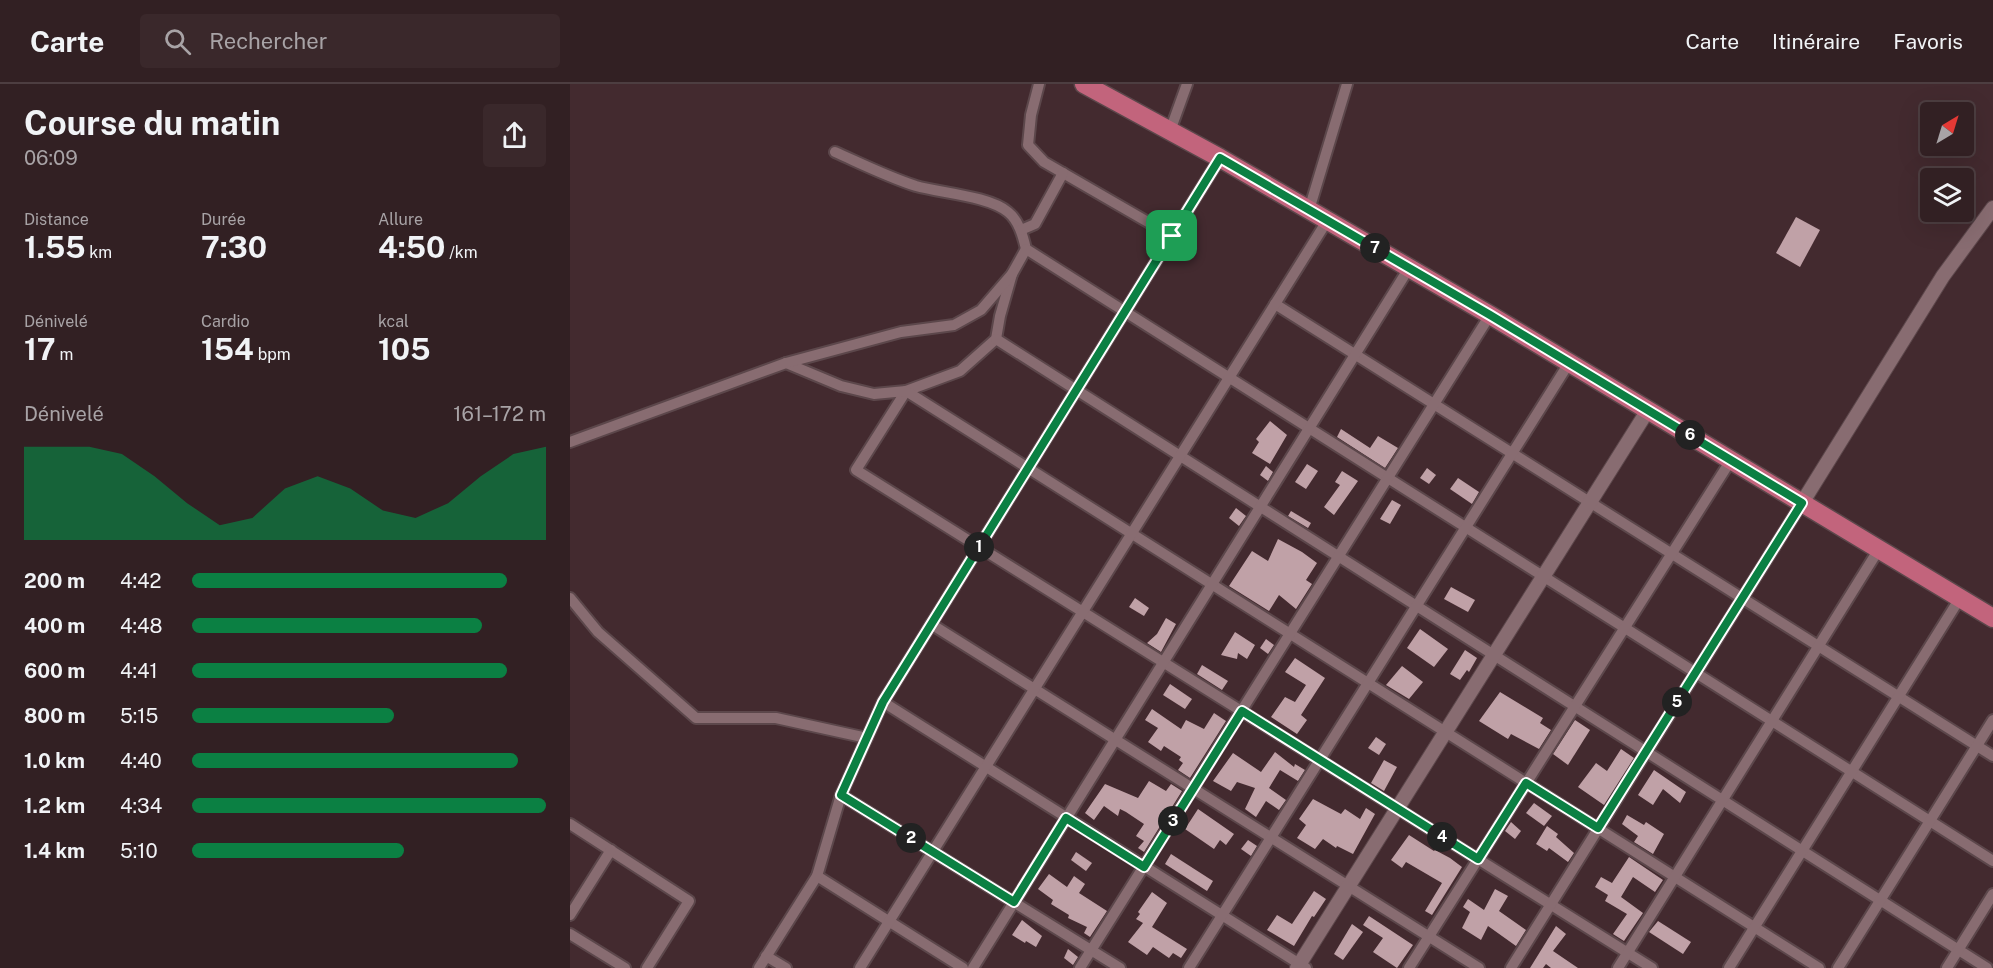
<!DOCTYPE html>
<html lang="fr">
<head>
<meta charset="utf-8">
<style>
  body { margin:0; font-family:"Public Sans",sans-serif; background:#3a282b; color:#f1f3f6; height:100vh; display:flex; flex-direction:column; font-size:22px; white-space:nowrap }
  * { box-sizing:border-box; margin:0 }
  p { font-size:20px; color:#a8a3a6 }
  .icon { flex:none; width:33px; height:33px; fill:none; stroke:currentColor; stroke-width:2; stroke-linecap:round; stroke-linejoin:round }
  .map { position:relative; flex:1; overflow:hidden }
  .side { display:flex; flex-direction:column; background:#322023; width:570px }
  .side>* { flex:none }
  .needle { width:39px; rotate:38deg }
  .fabs { position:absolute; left:1350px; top:18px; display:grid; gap:12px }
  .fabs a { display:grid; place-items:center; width:54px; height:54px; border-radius:6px; background:#322023; box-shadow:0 6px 24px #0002,0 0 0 2px #4d3e41; font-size:30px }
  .pin { position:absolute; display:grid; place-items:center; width:51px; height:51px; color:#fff; margin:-26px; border-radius:12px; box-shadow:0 3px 9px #0006 }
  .km { position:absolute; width:30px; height:30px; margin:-15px; border-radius:50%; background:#222; color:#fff; font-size:16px; line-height:30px; text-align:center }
  .round { display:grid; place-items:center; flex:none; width:63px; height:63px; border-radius:6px; background:#3a282b }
  .summary { display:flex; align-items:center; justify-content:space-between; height:102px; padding:0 24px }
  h1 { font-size:33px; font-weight:700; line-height:45px }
  .metrics { display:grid; grid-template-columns:repeat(3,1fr); gap:9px; height:102px; padding:6px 24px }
  .metrics div { display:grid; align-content:center }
  .metrics b { font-size:30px; font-weight:700 }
  .metrics small { font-size:16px; font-weight:400 }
  .metrics p { font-size:16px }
  .chart { height:168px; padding:12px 24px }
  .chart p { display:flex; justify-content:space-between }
  .chart svg { width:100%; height:108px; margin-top:6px; fill:#0b8043; opacity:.7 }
  ul { padding:0 24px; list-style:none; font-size:20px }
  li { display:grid; grid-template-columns:96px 72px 1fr; align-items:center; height:45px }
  li i { height:15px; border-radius:8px; background:#0b8043 }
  header { display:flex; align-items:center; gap:36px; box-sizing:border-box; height:84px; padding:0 30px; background:#322023; border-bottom:2px solid #4d3e41 }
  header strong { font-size:28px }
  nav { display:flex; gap:33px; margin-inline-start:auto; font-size:21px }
  .search { width:420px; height:54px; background:#3a282b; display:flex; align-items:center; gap:15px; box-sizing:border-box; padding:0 21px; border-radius:6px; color:#a8a3a6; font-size:22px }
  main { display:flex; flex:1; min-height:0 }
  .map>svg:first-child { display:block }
  .building { fill:#c0a1a7 }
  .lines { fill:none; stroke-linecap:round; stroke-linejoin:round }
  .minor-casing { stroke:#5c474b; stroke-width:14 }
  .tertiary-casing { stroke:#5c474b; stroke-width:16 }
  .primary-casing { stroke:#5c474b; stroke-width:21 }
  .minor { stroke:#886c71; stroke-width:10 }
  .tertiary { stroke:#886c71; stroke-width:14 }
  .primary { stroke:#c2647c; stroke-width:18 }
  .route-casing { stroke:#fff; stroke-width:12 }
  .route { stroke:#0b8043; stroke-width:8 }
</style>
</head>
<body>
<header>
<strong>Carte</strong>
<div class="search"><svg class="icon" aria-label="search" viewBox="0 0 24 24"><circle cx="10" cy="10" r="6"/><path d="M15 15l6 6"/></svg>Rechercher</div>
<nav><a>Carte</a><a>Itinéraire</a><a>Favoris</a></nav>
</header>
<main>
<section class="side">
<div class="summary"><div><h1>Course du matin</h1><p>06:09</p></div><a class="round"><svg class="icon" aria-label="share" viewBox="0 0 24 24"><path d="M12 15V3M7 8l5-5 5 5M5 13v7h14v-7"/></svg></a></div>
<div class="metrics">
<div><p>Distance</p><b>1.55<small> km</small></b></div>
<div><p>Durée</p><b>7:30</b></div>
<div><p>Allure</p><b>4:50<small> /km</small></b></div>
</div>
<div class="metrics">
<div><p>Dénivelé</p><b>17<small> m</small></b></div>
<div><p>Cardio</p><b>154<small> bpm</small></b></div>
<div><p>kcal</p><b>105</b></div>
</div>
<div class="chart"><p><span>Dénivelé</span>161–172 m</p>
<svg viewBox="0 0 160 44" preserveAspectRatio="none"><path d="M0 44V6L10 6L20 6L30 9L40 18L50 29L60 38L70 35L80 23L90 18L100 23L110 32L120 35L130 29L140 18L150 9L160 6V44z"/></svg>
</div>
<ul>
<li><b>200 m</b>4:42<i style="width:89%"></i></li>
<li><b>400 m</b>4:48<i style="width:82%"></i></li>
<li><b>600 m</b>4:41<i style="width:89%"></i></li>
<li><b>800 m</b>5:15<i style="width:57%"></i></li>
<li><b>1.0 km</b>4:40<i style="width:92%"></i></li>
<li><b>1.2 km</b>4:34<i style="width:100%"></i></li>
<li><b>1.4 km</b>5:10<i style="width:60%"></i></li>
</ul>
</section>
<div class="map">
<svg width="1423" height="884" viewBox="0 0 1423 884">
  <rect width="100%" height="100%" fill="#432a2f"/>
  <g class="building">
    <path d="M1226,133L1250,146L1230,183L1206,169Z"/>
    <path d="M700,337L717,351L700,380L682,369L689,358L686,355Z"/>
    <path d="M771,345L800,364L808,352L828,364L815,384L767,353Z"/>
    <path d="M737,380L748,387L736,405L725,398Z"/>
    <path d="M696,382L703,388L698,397L690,391Z"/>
    <path d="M857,384L866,391L859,400L850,394Z"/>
    <path d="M772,387L788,397L764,431L754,423L770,401L765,398Z"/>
    <path d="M888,394L909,408L902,420L880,405Z"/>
    <path d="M822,416L831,421L820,440L810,435Z"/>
    <path d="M666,424L676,432L669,442L659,434Z"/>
    <path d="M721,427L741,439L738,444L718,432Z"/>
    <path d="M708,455L732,468L747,479L736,496L742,500L726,525L709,511L699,527L659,502L682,467L698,477Z"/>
    <path d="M881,503L905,516L898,528L874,515Z"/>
    <path d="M565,514L579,524L574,532L559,523Z"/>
    <path d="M596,534L606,540L591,568L577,559L587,550Z"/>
    <path d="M850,545L878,565L864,583L837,564Z"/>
    <path d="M665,548L685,561L677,575L668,569L667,575L651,571Z"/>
    <path d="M696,555L704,561L698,570L690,564Z"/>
    <path d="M895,566L907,574L899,588L897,586L890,596L880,590Z"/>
    <path d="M725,574L755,594L731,631L737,636L727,650L701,633L715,613L725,618L736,601L715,588Z"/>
    <path d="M632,581L658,597L652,606L627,590Z"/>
    <path d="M832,582L853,598L839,615L816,601Z"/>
    <path d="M600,600L622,615L615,625L593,611Z"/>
    <path d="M930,608L973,634L970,639L981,646L969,665L941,650L938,655L909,637Z"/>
    <path d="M582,625L611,645L616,636L634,645L644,629L656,637L620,694L608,686L613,679L609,676L611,673L594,662L591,667L578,658L588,644L575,636Z"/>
    <path d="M1005,636L1020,646L998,681L983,670Z"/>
    <path d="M806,653L816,660L809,671L798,664Z"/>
    <path d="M1051,665L1064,674L1034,721L1008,703L1026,679L1037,687Z"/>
    <path d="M705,668L724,683L725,680L735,686L728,697L710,686L699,704L716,716L709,726L696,717L686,733L675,725L685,704L667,698L661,707L643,697L663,669L691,688Z"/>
    <path d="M814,676L827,683L814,707L801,699Z"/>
    <path d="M1084,686L1116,708L1110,719L1093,705L1083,721L1068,711Z"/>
    <path d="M579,697L596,707L601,700L612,707L574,768L568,764L574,757L566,752L574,740L556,728L550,725L548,732L534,722L524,736L515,729L535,700L568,714Z"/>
    <path d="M743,715L771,730L775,725L790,735L796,724L805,730L783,770L767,762L766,764L753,755L745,765L727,754L736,741L729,735Z"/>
    <path d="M964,719L982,732L974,742L956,729Z"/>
    <path d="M628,725L664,750L656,761L650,756L644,765L615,745Z"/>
    <path d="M1057,731L1074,741L1076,738L1094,750L1083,770L1064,758L1068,752L1052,740Z"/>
    <path d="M941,738L951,747L945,755L935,747Z"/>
    <path d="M977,742L988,750L986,753L1004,769L998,778L979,764L977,767L966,760Z"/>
    <path d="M839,751L864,767L865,766L880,774L892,783L862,831L855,827L872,799L836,778L832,784L821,776Z"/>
    <path d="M678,756L687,762L681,772L671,765Z"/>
    <path d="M506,768L522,779L516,787L501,776Z"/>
    <path d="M601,770L643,797L637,807L595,780Z"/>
    <path d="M1059,773L1093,796L1085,808L1063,793L1051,813L1073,829L1054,857L1043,850L1057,830L1035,817L1038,811L1025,803L1031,793L1042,799Z"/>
    <path d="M479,790L497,803L504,792L515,800L509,809L537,827L520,853L514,849L517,843L498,834L499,831L481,820L483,816L468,805Z"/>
    <path d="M925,805L938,812L929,827L956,846L946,862L918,842L911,856L892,844L900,828L893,823L898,815L914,826Z"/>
    <path d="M744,807L756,815L744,833L742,832L724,862L697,846L707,831L722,840Z"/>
    <path d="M582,808L597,819L582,843L617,865L611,874L603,869L599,874L583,863L577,871L558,858L573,839L566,835L570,830L568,828Z"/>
    <path d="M799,832L843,861L827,884L803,868L813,854L793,841Z"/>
    <path d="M452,836L472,852L466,863L456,857L455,859L442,851Z"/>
    <path d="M1088,837L1121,858L1113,870L1079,848Z"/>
    <path d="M782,840L793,848L773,876L764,870Z"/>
    <path d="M986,842L996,850L983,867L1008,884H981L976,880L973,884H960Z"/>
    <path d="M498,865L508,873L503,881L494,874Z"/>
  </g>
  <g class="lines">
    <defs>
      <g id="minor">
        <path d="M469,0L461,31L458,61L474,78L602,152"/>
        <path d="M600,47L617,0"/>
        <path d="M265,68C292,80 318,93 346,102C371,109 419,112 438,128C449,137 453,152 456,165L1423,777"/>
        <path d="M739,126L777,0"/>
        <path d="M451,146L465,140L493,89"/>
        <path d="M442,190L430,232L426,255L390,287L336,307L286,386L1082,884"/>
        <path d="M705,220L1423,672"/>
        <path d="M426,255L1417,884"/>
        <path d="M216,279L271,302L304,310L336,307L1249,884"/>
        <path d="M0,358L216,279L331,248L384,241L411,226L442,190L456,165"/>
        <path d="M0,514L28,548L126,634H206L297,654"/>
        <path d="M361,540L909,884"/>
        <path d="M313,618L736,884"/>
        <path d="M271,711L550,884"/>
        <path d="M0,740L119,817L77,884"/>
        <path d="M247,792L393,884"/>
        <path d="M0,831L41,766"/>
        <path d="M0,850L55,884"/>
        <path d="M196,872L216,884"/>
        <path d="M189,884L247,792L271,711L313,618L650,74"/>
        <path d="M290,884L757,137"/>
        <path d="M403,884L839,184"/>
        <path d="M510,884L920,231"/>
        <path d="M619,884L999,279"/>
        <path d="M839,884L1161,376"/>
        <path d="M941,884L1232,419"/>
        <path d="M1048,884L1309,465"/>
        <path d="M1159,884L1390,514"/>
        <path d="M1268,884L1423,636"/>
        <path d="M1377,884L1423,810"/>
      </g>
      <g id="tertiary">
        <path d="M1232,419L1373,192L1423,124"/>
        <path d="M727,884L1078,326"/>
      </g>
      <path id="primary" d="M514,0L650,74L920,231L1423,534"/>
    </defs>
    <use href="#minor" class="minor-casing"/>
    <use href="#tertiary" class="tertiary-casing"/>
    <use href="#primary" class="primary-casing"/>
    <use href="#minor" class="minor"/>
    <use href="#tertiary" class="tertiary"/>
    <use href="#primary" class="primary"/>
  </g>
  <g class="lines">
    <defs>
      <path id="route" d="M650,74L920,231L1232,419L1028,744L956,699L908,775L672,627L574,783L496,734L444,818L271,711L313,618Z"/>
    </defs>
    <use href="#route" class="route-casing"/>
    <use href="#route" class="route"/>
  </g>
</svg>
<div class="fabs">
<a><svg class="needle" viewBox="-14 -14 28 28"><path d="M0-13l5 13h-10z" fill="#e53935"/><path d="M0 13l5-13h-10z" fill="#a8a3a6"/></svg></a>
<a><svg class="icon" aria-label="layers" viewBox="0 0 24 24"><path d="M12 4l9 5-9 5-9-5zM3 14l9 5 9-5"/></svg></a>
</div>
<div class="pin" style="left:602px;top:152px;background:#1e9e55"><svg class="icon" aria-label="arrive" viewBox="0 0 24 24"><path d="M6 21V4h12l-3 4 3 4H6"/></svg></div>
<b class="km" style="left:409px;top:463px">1</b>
<b class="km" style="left:341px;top:754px">2</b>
<b class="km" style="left:603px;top:737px">3</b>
<b class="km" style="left:872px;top:753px">4</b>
<b class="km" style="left:1107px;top:618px">5</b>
<b class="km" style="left:1120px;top:351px">6</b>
<b class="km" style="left:805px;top:164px">7</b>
</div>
</main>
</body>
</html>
